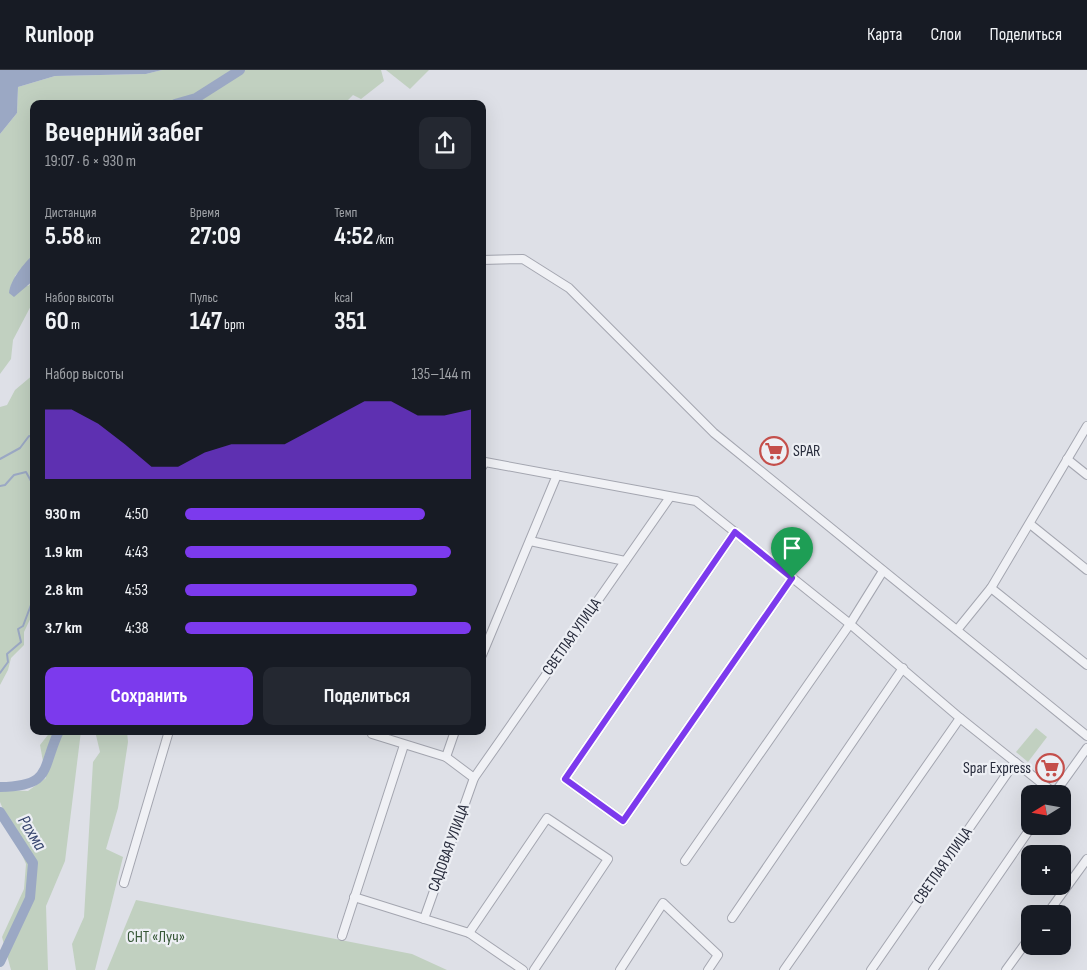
<!DOCTYPE html>
<html lang="ru">
<head>
<meta charset="utf-8">
<style>
  body { margin:0; font-family:"Sofia Sans Condensed",sans-serif; background:#242831; color:#f1f3f6; height:100vh; display:flex; flex-direction:column; font-size:19px; white-space:nowrap }
  * { box-sizing:border-box; margin:0 }
  p { font-size:16px; color:#9ea1a6 }
  .icon { flex:none; width:28px; height:28px; fill:none; stroke:currentColor; stroke-width:2; stroke-linecap:round; stroke-linejoin:round }
  .map { position:relative; flex:1; overflow:hidden }
  .sheet { position:absolute; left:30px; top:30px; width:456px; height:635px; display:flex; flex-direction:column; background:#171b24; border-radius:10px; box-shadow:0 5px 20px #0002 }
  .sheet>* { flex:none }
  .needle { width:32px; rotate:259deg }
  .buttons { position:absolute; left:1021px; top:715px; display:grid; gap:10px }
  .buttons a { display:grid; place-items:center; width:50px; height:50px; border-radius:10px; background:#171b24; box-shadow:0 5px 20px #0002; font-size:25px }
  .pin { position:absolute; display:grid; place-items:center; width:42px; height:42px; color:#fff; margin:-51px -21px; border-radius:50% 50% 50% 0; rotate:-45deg; box-shadow:0 0 5px #0007 }
  .pin .icon { rotate:45deg }
  .round { display:grid; place-items:center; flex:none; width:52px; height:52px; border-radius:10px; background:#242831 }
  .summary { display:flex; align-items:center; justify-content:space-between; height:85px; padding:0 15px }
  h1 { font-size:28px; font-weight:700; line-height:38px }
  .metrics { display:grid; grid-template-columns:repeat(3,1fr); gap:8px; height:85px; padding:5px 15px }
  .metrics div { display:grid; align-content:center }
  .metrics b { font-size:25px; font-weight:700 }
  .metrics small { font-size:14px; font-weight:400 }
  .metrics p { font-size:14px }
  .chart { height:140px; padding:10px 15px }
  .chart p { display:flex; justify-content:space-between }
  .chart svg { width:100%; height:90px; margin-top:5px; fill:#7c3aed; opacity:.7 }
  .action { display:flex; gap:10px; margin-top:auto; padding:10px 15px }
  .action a { flex:1; height:58px; border-radius:10px; background:#7c3aed; color:#fff; font-size:20px; font-weight:700; line-height:58px; text-align:center }
  .action a+a { background:#242831; color:#f1f3f6 }
  ul { padding:0 15px; list-style:none; font-size:16px }
  li { display:grid; grid-template-columns:80px 60px 1fr; align-items:center; height:38px }
  li i { height:12px; border-radius:6px; background:#7c3aed }
  header { display:flex; align-items:center; gap:30px; box-sizing:border-box; height:70px; padding:0 25px; background:#171b24; border-bottom:1px solid #363941 }
  header strong { font-size:24px }
  nav { display:flex; gap:28px; margin-inline-start:auto; font-size:18px }
  .map>svg:first-child { display:block }
  .green { fill:#c1d0c0 }
  .water { fill:#9ba8c4 }
  .lines { fill:none; stroke-linecap:round; stroke-linejoin:round }
  .stream { stroke:#9ba8c4; stroke-width:2 }
  .river { stroke:#9ba8c4; stroke-width:10 }
  .building { fill:#b9bbc6 }
  .minor-casing { stroke:#a4a6b0; stroke-width:10 }
  .minor { stroke:#f0f1f5; stroke-width:8 }
  .route-casing { stroke:#fff; stroke-width:10 }
  .route { stroke:#7c3aed; stroke-width:6 }
  .labels { text-anchor:middle; dominant-baseline:central; stroke-width:4.5; stroke-linejoin:round; paint-order:stroke }
  .poi-label { font-size:16px; fill:#282c3c; stroke:#edeff4; text-anchor:start }
  .street-label { font-size:16px; fill:#282c3c; stroke:#edeff4 }
  .park-label { font-size:16px; fill:#375737; stroke:#edeff4 }
  .water-label { font-size:18px; font-style:italic; fill:#36446d; stroke:#edeff4 }
</style>
</head>
<body>
<header>
<strong>Runloop</strong>
<nav><a>Карта</a><a>Слои</a><a>Поделиться</a></nav>
</header>
<div class="map">
<svg width="1087" height="900" viewBox="0 0 1087 900">
  <rect width="100%" height="100%" fill="#dee0e7"/>
  <g class="green">
    <path d="M162,0H381L384,11L361,29L353,25L344,34H34V184L15,206L14,212L28,216L34,210L32,220L34,230L13,270L11,289L0,304V64L17,43L18,17L55,6L146,4Z"/>
    <path d="M386,0H429L410,19Z"/>
    <path d="M34,304V541L24,562V575L11,588L8,600L0,615V337L7,335L15,320Z"/>
    <path d="M1036,658L1047,667L1028,692L1016,682Z"/>
    <path d="M51,661H81L65,791L46,836L48,900H11L2,867L24,819L26,794L0,732V720L28,721L46,708L40,675Z"/>
    <path d="M95,661H127L128,672L118,738L106,779L123,787L95,900H76L72,874L84,847L93,692L100,682Z"/>
    <path d="M136,830L412,884L447,900H107Z"/>
  </g>
  <g class="water">
    <path d="M0,0H162L146,4L55,6L18,17L17,43L0,64Z"/>
    <path d="M34,184V210L14,227L9,223C10,210 24,193 34,184Z"/>
  </g>
  <g class="lines">
    <g class="stream">
      <path d="M0,389L20,378L29,366L34,367"/>
      <path d="M0,416L5,415L14,405L26,402L31,411L34,439"/>
      <path d="M34,487V488"/>
      <path d="M0,603L8,592L7,584L21,572L18,559L23,556L34,527"/>
    </g>
    <g class="river">
      <path d="M175,34L196,28L240,0"/>
      <path d="M0,717C53,716 41,699 59,661"/>
      <path d="M0,742L33,793L30,828L0,892"/>
    </g>
  </g>
  <g class="building">
    <path d="M770,372L783,385L777,391L764,377Z"/>
    <path d="M1048,683L1064,695L1051,712L1035,700Z"/>
  </g>
  <g class="lines">
    <defs>
      <g id="minor">
        <path d="M482,190L523,189L569,218L714,363L1087,666"/>
        <path d="M1067,389L1087,405"/>
        <path d="M482,397L485,392L696,431L850,554L960,648L1054,723"/>
        <path d="M1030,454L1087,500"/>
        <path d="M735,462L565,709L623,751L792,508"/>
        <path d="M530,471L625,491"/>
        <path d="M991,518L1087,595"/>
        <path d="M957,560L991,518L1087,356"/>
        <path d="M482,585L557,405"/>
        <path d="M373,661L372,664L446,687L474,708"/>
        <path d="M446,687L455,661"/>
        <path d="M1054,724L1087,678"/>
        <path d="M685,791L850,554L883,501"/>
        <path d="M124,813L169,661"/>
        <path d="M354,827L469,863L523,900"/>
        <path d="M1047,844L1087,789"/>
        <path d="M732,848L903,598"/>
        <path d="M424,849L474,708L670,427"/>
        <path d="M469,863L547,748L608,789L534,900"/>
        <path d="M342,866L404,675"/>
        <path d="M620,900L663,833L718,885L708,900"/>
        <path d="M784,900L960,648"/>
        <path d="M871,900L1015,692"/>
        <path d="M933,900L1032,756"/>
        <path d="M1006,900L1030,867"/>
      </g>
    </defs>
    <use href="#minor" class="minor-casing"/>
    <use href="#minor" class="minor"/>
  </g>
  <g class="lines">
    <defs>
      <path id="route" d="M735,462L792,508L623,751L565,709Z"/>
    </defs>
    <use href="#route" class="route-casing"/>
    <use href="#route" class="route"/>
  </g>
  <defs>
    <symbol id="supermarket-ring" viewBox="-11 -11 22 22"><circle r="9.5" fill="#edeff4" stroke="#c44f4b" stroke-width="1.5"/><path d="M-6-5.5h2.5l.6 2H6L4.5 2H-2.5L-4.4-4H-6ZM-1.5 3.2a1.3 1.3 0 1 0 .1 0ZM3 3.2a1.3 1.3 0 1 0 .1 0Z" fill="#c44f4b"/></symbol>
  </defs>
  <g fill-rule="evenodd">
    <use href="#supermarket-ring" x="758" y="365" width="32" height="32"/>
    <use href="#supermarket-ring" x="1034" y="682" width="32" height="32"/>
  </g>
  <g class="labels">
    <g class="poi-label">
      <text x="793" y="381">SPAR</text>
      <text x="1031" y="698" text-anchor="end">Spar Express</text>
    </g>
    <g class="street-label">
      <text transform="translate(572 567) rotate(-55)">СВЕТЛАЯ УЛИЦА</text>
      <text transform="translate(449 778) rotate(-70)">САДОВАЯ УЛИЦА</text>
      <text transform="translate(943 796) rotate(-55)">СВЕТЛАЯ УЛИЦА</text>
    </g>
    <g class="park-label">
      <text x="156" y="867">СНТ «Луч»</text>
    </g>
    <g class="water-label">
      <text transform="translate(32 763) rotate(58)">Рахма</text>
    </g>
  </g>
</svg>
<div class="buttons">
<a><svg class="needle" viewBox="-14 -14 28 28"><path d="M0-13l5 13h-10z" fill="#e53935"/><path d="M0 13l5-13h-10z" fill="#9ea1a6"/></svg></a>
<a>+</a>
<a>−</a>
</div>
<div class="pin" style="left:792px;top:508px;background:#1e9e55"><svg class="icon" aria-label="arrive" viewBox="0 0 24 24"><path d="M6 21V4h12l-3 4 3 4H6"/></svg></div>
<section class="sheet">
<div class="summary"><div><h1>Вечерний забег</h1><p>19:07 · 6 × 930 m</p></div><a class="round"><svg class="icon" aria-label="share" viewBox="0 0 24 24"><path d="M12 15V3M7 8l5-5 5 5M5 13v7h14v-7"/></svg></a></div>
<div class="metrics">
<div><p>Дистанция</p><b>5.58<small> km</small></b></div>
<div><p>Время</p><b>27:09</b></div>
<div><p>Темп</p><b>4:52<small> /km</small></b></div>
</div>
<div class="metrics">
<div><p>Набор высоты</p><b>60<small> m</small></b></div>
<div><p>Пульс</p><b>147<small> bpm</small></b></div>
<div><p>kcal</p><b>351</b></div>
</div>
<div class="chart"><p><span>Набор высоты</span>135–144 m</p>
<svg viewBox="0 0 160 44" preserveAspectRatio="none"><path d="M0 44V10L10 10L20 17L30 27L40 38L50 38L60 31L70 27L80 27L90 27L100 20L110 13L120 6L130 6L140 13L150 13L160 10V44z"/></svg>
</div>
<ul>
<li><b>930 m</b>4:50<i style="width:84%"></i></li>
<li><b>1.9 km</b>4:43<i style="width:93%"></i></li>
<li><b>2.8 km</b>4:53<i style="width:81%"></i></li>
<li><b>3.7 km</b>4:38<i style="width:100%"></i></li>
</ul>
<div class="action"><a>Сохранить</a><a>Поделиться</a></div>
</section>
</div>
</body>
</html>
